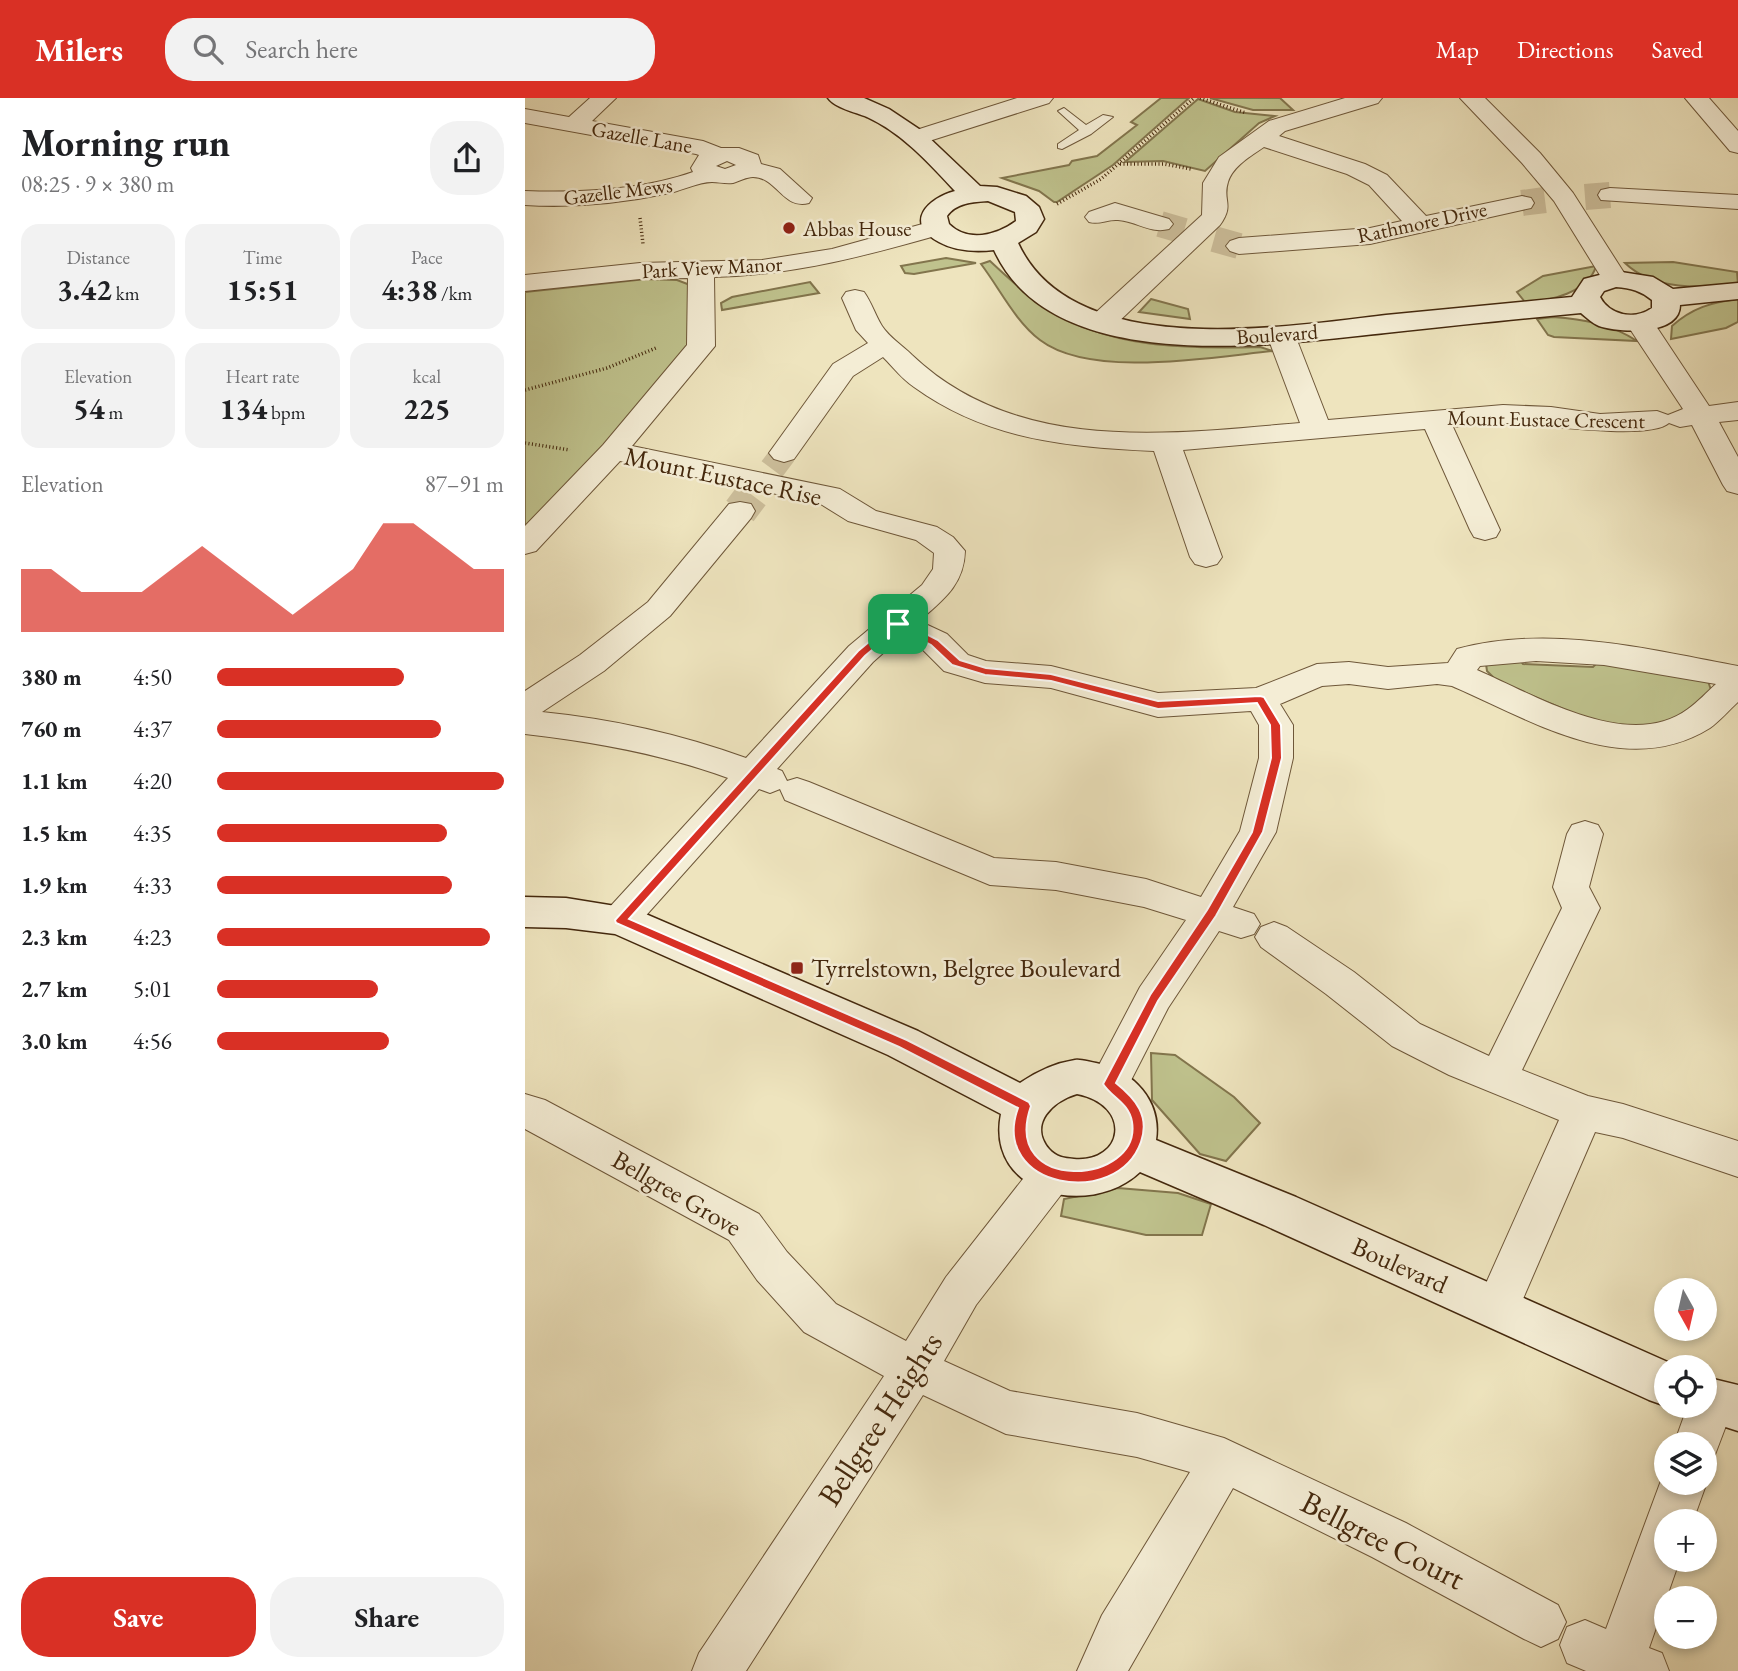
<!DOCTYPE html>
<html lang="en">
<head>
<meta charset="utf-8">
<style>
  body { margin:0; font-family:"EB Garamond",serif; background:#f2f2f2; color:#202124; height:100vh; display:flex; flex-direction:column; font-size:26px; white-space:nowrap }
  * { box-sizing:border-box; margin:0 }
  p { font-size:23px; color:#757577 }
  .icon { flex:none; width:38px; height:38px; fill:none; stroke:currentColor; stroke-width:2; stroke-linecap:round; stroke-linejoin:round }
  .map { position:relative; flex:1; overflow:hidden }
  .details { display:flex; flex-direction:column; background:#fff; width:525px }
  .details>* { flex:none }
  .needle { width:46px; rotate:172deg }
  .controls { position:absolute; left:1129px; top:1180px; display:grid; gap:14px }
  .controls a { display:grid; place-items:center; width:63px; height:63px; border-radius:50%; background:#fff; box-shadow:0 4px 10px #0003; font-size:35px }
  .pin { position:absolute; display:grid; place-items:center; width:60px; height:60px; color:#fff; margin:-30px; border-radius:14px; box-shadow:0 4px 10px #0006 }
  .round { display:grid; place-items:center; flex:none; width:74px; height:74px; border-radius:28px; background:#f2f2f2 }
  .head { display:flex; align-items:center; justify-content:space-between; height:119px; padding:0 21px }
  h1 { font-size:38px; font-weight:700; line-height:52px }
  .figures { display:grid; grid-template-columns:repeat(3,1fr); gap:10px; height:119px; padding:7px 21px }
  .figures div { display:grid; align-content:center; border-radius:18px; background:#f2f2f2; text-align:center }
  .figures b { font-size:30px; font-weight:700 }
  .figures small { font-size:19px; font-weight:400 }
  .figures p { font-size:19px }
  .chart { height:196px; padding:14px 21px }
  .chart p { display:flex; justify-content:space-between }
  .chart svg { width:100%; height:126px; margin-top:7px; fill:#d93025; opacity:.7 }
  .button { display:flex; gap:14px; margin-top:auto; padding:14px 21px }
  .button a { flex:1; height:80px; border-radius:28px; background:#d93025; color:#fff; font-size:28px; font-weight:700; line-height:80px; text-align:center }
  .button a+a { background:#f2f2f2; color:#202124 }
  ul { padding:0 21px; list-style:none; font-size:23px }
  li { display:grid; grid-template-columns:112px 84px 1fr; align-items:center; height:52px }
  li i { height:18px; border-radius:9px; background:#d93025 }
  header { display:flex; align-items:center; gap:42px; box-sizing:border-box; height:98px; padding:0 35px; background:#d93025; color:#fff }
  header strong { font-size:33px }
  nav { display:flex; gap:38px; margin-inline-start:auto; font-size:24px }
  .search { width:490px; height:63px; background:#f2f2f2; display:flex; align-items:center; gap:18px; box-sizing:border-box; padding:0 24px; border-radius:28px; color:#757577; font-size:26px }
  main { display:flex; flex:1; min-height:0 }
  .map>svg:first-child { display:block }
  .green { fill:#bfc28d; stroke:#82754d; stroke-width:2 }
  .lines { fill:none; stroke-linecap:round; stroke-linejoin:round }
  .street-tunnel-far1 { stroke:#ccbe9b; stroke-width:26; stroke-dasharray:26 13; stroke-linecap:butt }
  .street-tunnel { stroke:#ccbe9b; stroke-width:34; stroke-dasharray:34 18; stroke-linecap:butt }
  .lane-casing { stroke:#6e5739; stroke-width:2 }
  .street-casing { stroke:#6e5739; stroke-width:2 }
  .secondary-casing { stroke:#44280d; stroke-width:3 }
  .path { stroke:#44280d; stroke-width:3.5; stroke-dasharray:1 2.5; stroke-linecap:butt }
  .lane { fill:#f4edd5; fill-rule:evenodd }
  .street { fill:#f4edd5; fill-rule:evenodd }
  .secondary { fill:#f4edd5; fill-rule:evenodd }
  .route { fill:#d93025; stroke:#fff; stroke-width:2; fill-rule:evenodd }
  .poi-dot { fill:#8f2418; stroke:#f4edd5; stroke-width:2.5 }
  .labels { text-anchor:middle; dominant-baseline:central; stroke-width:5; stroke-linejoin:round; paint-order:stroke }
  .far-street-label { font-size:21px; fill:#44280d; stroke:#f4edd5 }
  .far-poi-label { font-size:21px; fill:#44280d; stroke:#f4edd5; text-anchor:start }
  .street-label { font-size:26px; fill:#44280d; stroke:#f4edd5 }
  .poi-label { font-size:26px; fill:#44280d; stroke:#f4edd5; text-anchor:start }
  .near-street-label { font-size:32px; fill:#44280d; stroke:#f4edd5 }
</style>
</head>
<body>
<header>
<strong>Milers</strong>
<div class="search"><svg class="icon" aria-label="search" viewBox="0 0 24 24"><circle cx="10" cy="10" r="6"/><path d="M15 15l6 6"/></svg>Search here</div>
<nav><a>Map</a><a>Directions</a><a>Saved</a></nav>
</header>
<main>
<section class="details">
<div class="head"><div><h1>Morning run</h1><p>08:25 · 9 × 380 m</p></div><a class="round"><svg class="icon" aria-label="share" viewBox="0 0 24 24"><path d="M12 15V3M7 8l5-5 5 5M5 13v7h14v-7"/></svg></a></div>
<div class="figures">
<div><p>Distance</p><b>3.42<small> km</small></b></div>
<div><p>Time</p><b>15:51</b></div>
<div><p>Pace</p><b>4:38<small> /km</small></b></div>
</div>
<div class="figures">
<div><p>Elevation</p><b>54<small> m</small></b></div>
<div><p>Heart rate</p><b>134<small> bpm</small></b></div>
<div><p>kcal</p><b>225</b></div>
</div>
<div class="chart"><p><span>Elevation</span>87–91 m</p>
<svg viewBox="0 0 160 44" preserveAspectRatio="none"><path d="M0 44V22L10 22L20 30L30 30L40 30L50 22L60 14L70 22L80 30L90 38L100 30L110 22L120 6L130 6L140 14L150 22L160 22V44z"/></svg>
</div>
<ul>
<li><b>380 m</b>4:50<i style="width:65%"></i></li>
<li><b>760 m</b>4:37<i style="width:78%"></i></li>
<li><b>1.1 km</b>4:20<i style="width:100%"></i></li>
<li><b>1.5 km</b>4:35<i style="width:80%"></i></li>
<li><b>1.9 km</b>4:33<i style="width:82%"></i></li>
<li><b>2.3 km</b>4:23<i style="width:95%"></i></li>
<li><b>2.7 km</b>5:01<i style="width:56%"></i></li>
<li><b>3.0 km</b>4:56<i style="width:60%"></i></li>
</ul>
<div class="button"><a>Save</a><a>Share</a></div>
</section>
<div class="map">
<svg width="1213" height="1573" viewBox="0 0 1213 1573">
  <rect width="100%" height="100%" fill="#eee4be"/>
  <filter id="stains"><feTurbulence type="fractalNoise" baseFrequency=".00286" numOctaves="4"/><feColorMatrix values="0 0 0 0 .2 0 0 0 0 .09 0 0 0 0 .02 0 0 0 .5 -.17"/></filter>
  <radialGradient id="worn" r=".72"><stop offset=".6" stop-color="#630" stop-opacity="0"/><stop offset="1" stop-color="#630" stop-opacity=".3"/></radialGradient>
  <g class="green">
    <path d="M636,0H664L588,67L532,104H529L514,93L477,80L544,67L547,63L572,58L612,27L606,24Z"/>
    <path d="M685,0H755L768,12H728Z"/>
    <path d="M673,1L710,14L750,18L734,25L680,73L638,63L600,64Z"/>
    <path d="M421,160L451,165L389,176L380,175L376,168Z"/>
    <path d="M465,163C482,179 499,195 518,208C582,251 661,251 735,249L748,253C688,259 566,281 515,242C490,223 475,191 456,166Z"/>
    <path d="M1148,164L1212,174L1213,186C1176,190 1129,193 1100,165Z"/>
    <path d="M1071,168C1064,194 1024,204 1000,204L992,194L1018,178Z"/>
    <path d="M121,181L152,182L165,187L167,249L0,435V194Z"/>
    <path d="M285,184L294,195L197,212L196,205L207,199Z"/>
    <path d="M626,201L663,211L665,221L614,214Z"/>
    <path d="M1213,201V224L1201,230L1146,241L1147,228C1167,210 1187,204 1213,201Z"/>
    <path d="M1028,219C1058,221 1086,226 1112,243L1029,239L1023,237L1012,221Z"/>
    <path d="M993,559L998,566L1068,569L1076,561L1183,583L1187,595L1140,627L1080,629L971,582L962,573L961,566Z"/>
    <path d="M626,955L650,957L709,999L735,1025L701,1063L675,1056L627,1002Z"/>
    <path d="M593,1090L653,1095L686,1106L677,1137H621L536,1118L539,1101Z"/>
  </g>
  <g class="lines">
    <g class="street-tunnel-far1">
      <path d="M1060,99L1085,97"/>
      <path d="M997,105L1020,102"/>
      <path d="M635,126L659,133"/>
      <path d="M689,141L714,148"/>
      <path d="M247,371L259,355"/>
    </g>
    <path class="street-tunnel" d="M215,413L227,397"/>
    <defs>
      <path id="lane" d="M539,10L561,27L578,17L588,19L566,36L537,51L533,50V46L554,32L533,13Z"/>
      <g id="street">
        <path d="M65,0H91L67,23L178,43L196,50H214L233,57L236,66L255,71L287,100L284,105C258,112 252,79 228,79C222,79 214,83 208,85C200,86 194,84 187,84C174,84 158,92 145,95C98,105 48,110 0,107V93C54,95 117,92 168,74L166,70L174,57L171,56L0,25V11L44,19ZM202,63L211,67L200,71L191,68Z"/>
        <path d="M492,0H528L524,5L401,44H385L381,39L385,34Z"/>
        <path d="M820,0H857L853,5L760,33L754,38L840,66L862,77L901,118L997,98L1006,100L1009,105L1006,110L997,112L845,146L714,156L705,153L701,148L705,143L714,140L845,130L877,123L844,87L822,76L739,49C726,58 708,68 703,84C697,103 710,106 695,127L587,230L577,232L567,230L563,224L567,218L677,117L678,85L694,59L744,23Z"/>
        <path d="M935,0H960L1015,55L1048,95L1103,181L1099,187L1090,189L1081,187L1029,103L997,65Z"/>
        <path d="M1160,0H1184L1213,33V55L1205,53Z"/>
        <path d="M1085,90L1213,97V111L1076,102L1073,97L1076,92Z"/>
        <path d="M590,105L644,121L648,126L644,131C625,136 611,123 593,122C582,121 575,127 564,124L560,119L564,114Z"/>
        <path d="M412,122L421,125L425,130L421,135C343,157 271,177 189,179L190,248L107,348L315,391L351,413L412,429L428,439L440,453C439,487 418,502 394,523L422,536L443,557L461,563L526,568L633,595L731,590L792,566L824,564L863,569L923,565L932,551C1024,526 1123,551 1213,568V604C1204,612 1195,623 1185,630C1100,683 1006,622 927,588L912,586L863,591L824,586L797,588L755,606L768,627V660L751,734L708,809L729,816L735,826L729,836L716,840L694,833L643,910L598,998L584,1003L570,998L564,986L615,889L661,822L619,809L531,792L465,787L260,702L255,691L245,695L234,691L108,832L95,836L82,832L76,822L82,812L203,680C137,656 70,644 0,636V593L55,557L123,504L204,406L215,404L226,406L230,413L226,420L145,518L79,573L17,614C87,621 155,636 221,660L324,548L397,487L408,471L409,455L391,442L323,423L294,405L95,363L11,453L0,456V428L78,347L162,247L163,180L115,181L0,193V177L115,165L237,162L307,151ZM375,540L398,552L419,573L460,585L526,590L633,619L726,613L734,627V660L715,733L676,799L621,781L531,764L469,760L284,684L272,680L262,683L257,673L252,671L348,564ZM1011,563L1079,567L1191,586C1182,594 1173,604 1163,611C1104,655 1010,597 952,572L955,568Z"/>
        <path d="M330,192L339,194C347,205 350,217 357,228C364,239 378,248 387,257C492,357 643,336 775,325L742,237L746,231L756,229L766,231L770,237L803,322L978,307L1026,309L1075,316L1132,313L1143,317L1158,311L1101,225L1105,219L1115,217L1125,219L1184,308L1213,304V322L1194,324L1213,359V396L1202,393L1198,387L1167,327L1155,329L1144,325C1124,343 1014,326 982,325C964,324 945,327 928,329L975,432L971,439L960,442L949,439L945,432L900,331L658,352L697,459L692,466L681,469L670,466L665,459L629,353C543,349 462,342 389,289C377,281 368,269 358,259L328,278L269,361L259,364L249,361L244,355L308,266L343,245L331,232L317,200L321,194Z"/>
        <path d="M1060,723L1073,727L1078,736L1064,789L1075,810L997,972L1063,998L1098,1006L1213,1043V1079L1098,1040L1070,1034L988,1224L972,1230L956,1224L950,1210L1034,1022L924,977L867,948L801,896L736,849L730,839L736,829L749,824L762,829L829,874L895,926L964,958L1037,810L1028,789L1042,736L1047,727Z"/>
        <path d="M0,996L20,1002L234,1116L262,1154L311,1206L381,1243L421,1179L512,1063L527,1058L542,1063L548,1076L542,1089L451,1207L419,1263L485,1293L612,1315L699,1340L881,1425L1033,1507L1041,1524L1033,1541L1016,1549L999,1541L847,1459L708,1390L603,1573H552L577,1517L665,1374L612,1359L481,1336L398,1297L221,1573H167L174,1555L359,1278L279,1234L232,1182L204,1142L0,1031Z"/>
        <path d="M1187,1283L1203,1289L1210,1304L1188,1362L1180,1365V1346H1149L1163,1307H1180V1285Z"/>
        <path d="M1141,1369V1384H1180V1379L1182,1384L1168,1423H1141V1461H1155L1124,1550L1137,1555L1144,1573H1061L1042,1565L1035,1547L1042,1529L1060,1522L1081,1531Z"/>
      </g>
      <g id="secondary">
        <path d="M303,0H339L364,11L397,33L455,88L472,89L501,98L514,109L519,121L511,134L493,145C548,264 756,229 861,217C923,211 985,205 1047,199L1059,181L1090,173L1128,179L1148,191L1213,185V201L1155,207C1155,238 1094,235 1074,228C1067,225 1062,220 1056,215C991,221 925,228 860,235C748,247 527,280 469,152C451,154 430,153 414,144C378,125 403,100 430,93C404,65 377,35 342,19C330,14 310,10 303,0ZM463,103L490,114L491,123C472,137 443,145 424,126L422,118C431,105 448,104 463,103ZM1091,189C1106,190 1116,193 1127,202V210C1110,222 1085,218 1075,199L1079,193Z"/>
        <path d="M0,799L41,800L109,811L393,933L495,985C511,974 530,965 550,962C556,961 564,964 571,965C608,972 637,1003 631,1042L771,1099L1154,1269H1141V1307H1143L1141,1308L1124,1302L739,1127L615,1074C565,1121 460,1097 476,1016L363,957L90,836L41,830L0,829ZM552,996C608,1007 599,1065 549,1061C539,1060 531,1059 524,1051C503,1026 528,1003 552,996Z"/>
        <path d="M1180,1279L1213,1287V1333L1163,1317L1159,1307H1180Z"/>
      </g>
    </defs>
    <use href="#lane" class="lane-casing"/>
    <use href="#street" class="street-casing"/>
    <use href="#secondary" class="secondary-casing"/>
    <g class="path">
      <path d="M675,0L721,15"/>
      <path d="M595,66H639L666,71"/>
      <path d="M532,106L576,81L669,0"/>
      <path d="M115,120L118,146"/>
      <path d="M0,292L82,270L131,250"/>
      <path d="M0,345L45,352"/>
    </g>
    <use href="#lane" class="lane"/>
    <use href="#street" class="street"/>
    <use href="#secondary" class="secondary"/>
  </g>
  <path class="route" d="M369,523H376L413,542L435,562L461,570L526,576L633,603L735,598L739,599L756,627L757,660L738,734L691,818L633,903L591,985C611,1001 625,1018 616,1044C592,1112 464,1090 493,1010L374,949L91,825L90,822L333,553ZM373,530L406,547L427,567L460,577L526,583L633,611L732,605L745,627L746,660L727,734L682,812L625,897L578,986C587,1000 604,1005 607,1024C617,1087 475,1097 506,1008L504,1004L382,942L104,821L340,558Z"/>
  <g class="poi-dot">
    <circle cx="264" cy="130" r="7"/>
    <rect x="265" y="863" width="14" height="14" rx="3.5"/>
  </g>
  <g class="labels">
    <g class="far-street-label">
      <text transform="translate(117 39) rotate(10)">Gazelle Lane</text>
      <text transform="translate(93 93) rotate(-7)">Gazelle Mews</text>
      <text transform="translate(897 124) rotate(-12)">Rathmore Drive</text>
      <text transform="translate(187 169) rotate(-3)">Park View Manor</text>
      <text transform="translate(752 236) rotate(-4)">Boulevard</text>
      <text transform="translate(1021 321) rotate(1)">Mount Eustace Crescent</text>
    </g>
    <g class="far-poi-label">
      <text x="278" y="130">Abbas House</text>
    </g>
    <g class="street-label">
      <text transform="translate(198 378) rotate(12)">Mount Eustace Rise</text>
      <text transform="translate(152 1095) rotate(30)">Bellgree Grove</text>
      <text transform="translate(875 1167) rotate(24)">Boulevard</text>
    </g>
    <g class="poi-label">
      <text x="286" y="870">Tyrrelstown, Belgree Boulevard</text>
    </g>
    <g class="near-street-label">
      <text transform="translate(355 1321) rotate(-57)">Bellgree Heights</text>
      <text transform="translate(858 1442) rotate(27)">Bellgree Court</text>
    </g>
  </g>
  <rect width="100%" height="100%" filter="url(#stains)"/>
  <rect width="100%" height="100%" fill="url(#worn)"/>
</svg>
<div class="controls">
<a><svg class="needle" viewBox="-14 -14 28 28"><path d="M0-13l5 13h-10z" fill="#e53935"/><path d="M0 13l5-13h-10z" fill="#757577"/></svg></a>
<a><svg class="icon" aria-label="locate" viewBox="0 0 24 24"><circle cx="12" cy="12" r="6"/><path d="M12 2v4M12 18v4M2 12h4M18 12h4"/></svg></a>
<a><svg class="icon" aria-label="layers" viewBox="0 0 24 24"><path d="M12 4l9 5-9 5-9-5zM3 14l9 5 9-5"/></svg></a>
<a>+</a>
<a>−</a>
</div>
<div class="pin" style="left:373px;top:526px;background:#1e9e55"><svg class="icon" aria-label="arrive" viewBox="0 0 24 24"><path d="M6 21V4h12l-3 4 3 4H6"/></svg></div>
</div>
</main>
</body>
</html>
